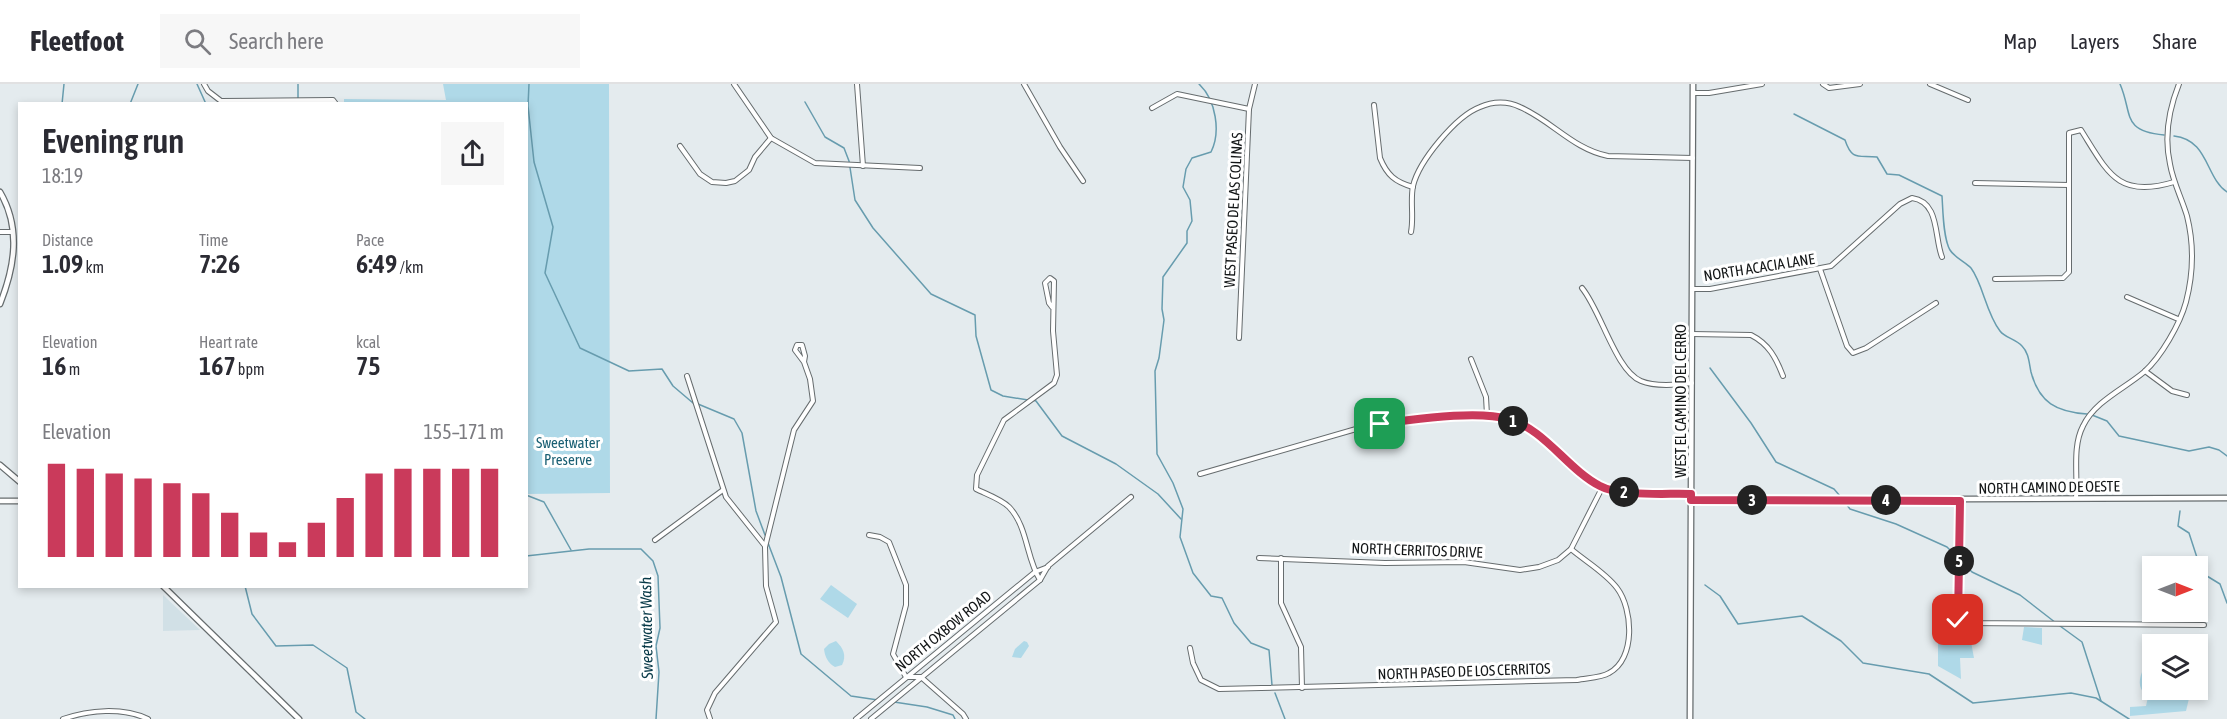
<!DOCTYPE html>
<html lang="en">
<head>
<meta charset="utf-8">
<style>
  body { margin:0; font-family:"Asap Condensed",sans-serif; background:#f7f7f7; color:#2b2b33; height:100vh; display:flex; flex-direction:column; font-size:22px; white-space:nowrap }
  * { box-sizing:border-box; margin:0 }
  p { font-size:20px; color:#7c7c81 }
  .icon { flex:none; width:33px; height:33px; fill:none; stroke:currentColor; stroke-width:2; stroke-linecap:round; stroke-linejoin:round }
  .map { position:relative; flex:1; overflow:hidden }
  .panel { position:absolute; left:18px; top:18px; width:510px; height:486px; display:flex; flex-direction:column; background:#fff; border-radius:0px; box-shadow:0 3px 9px #0003 }
  .panel>* { flex:none }
  .needle { width:39px; rotate:90deg }
  .fabs { position:absolute; left:2142px; top:472px; display:grid; gap:12px }
  .fabs a { display:grid; place-items:center; width:66px; height:66px; border-radius:0px; background:#fff; box-shadow:0 3px 9px #0003; font-size:30px }
  .pin { position:absolute; display:grid; place-items:center; width:51px; height:51px; color:#fff; margin:-26px; border-radius:12px; box-shadow:0 3px 9px #0006 }
  .km { position:absolute; width:30px; height:30px; margin:-15px; border-radius:50%; background:#222; color:#fff; font-size:16px; line-height:30px; text-align:center }
  .round { display:grid; place-items:center; flex:none; width:63px; height:63px; border-radius:0px; background:#f7f7f7 }
  .head { display:flex; align-items:center; justify-content:space-between; height:102px; padding:0 24px }
  h1 { font-size:33px; font-weight:600; line-height:45px }
  .figures { display:grid; grid-template-columns:repeat(3,1fr); gap:9px; height:102px; padding:6px 24px }
  .figures div { display:grid; align-content:center }
  .figures b { font-size:26px; font-weight:600 }
  .figures small { font-size:16px; font-weight:400 }
  .figures p { font-size:16px }
  .chart { height:168px; padding:12px 24px }
  .chart p { display:flex; justify-content:space-between }
  .chart svg { width:100%; height:108px; margin-top:6px; stroke:#ca3a5b; stroke-width:6 }
  header { display:flex; align-items:center; gap:36px; box-sizing:border-box; height:84px; padding:0 30px; background:#fff; border-bottom:2px solid #e1e1e2 }
  header strong { font-size:28px }
  nav { display:flex; gap:33px; margin-inline-start:auto; font-size:21px }
  .search { width:420px; height:54px; background:#f7f7f7; display:flex; align-items:center; gap:15px; box-sizing:border-box; padding:0 21px; border-radius:0px; color:#7c7c81; font-size:22px }
  .map>svg:first-child { display:block }
  .built { fill:#d1e0e6 }
  .green { fill:#afd9e8 }
  .lines { fill:none; stroke-linecap:round; stroke-linejoin:round }
  .stream { stroke:#679cae; stroke-width:1.5 }
  .minor-casing { stroke:#666c6e; stroke-width:6 }
  .tertiary-casing { stroke:#666c6e; stroke-width:7 }
  .minor { stroke:#fff; stroke-width:4 }
  .tertiary { stroke:#fff; stroke-width:4.5 }
  .route-casing { stroke:#fff; stroke-width:12 }
  .route { stroke:#ca3a5b; stroke-width:8 }
  .labels { text-anchor:middle; dominant-baseline:central; stroke-width:6; stroke-linejoin:round; paint-order:stroke }
  .street-label { font-size:15px; fill:#131617; stroke:#fff }
  .park-label { font-size:15px; fill:#195f73; stroke:#fff }
  .water-label { font-size:16px; font-style:italic; fill:#083a48; stroke:#fff }
</style>
</head>
<body>
<header>
<strong>Fleetfoot</strong>
<div class="search"><svg class="icon" aria-label="search" viewBox="0 0 24 24"><circle cx="10" cy="10" r="6"/><path d="M15 15l6 6"/></svg>Search here</div>
<nav><a>Map</a><a>Layers</a><a>Share</a></nav>
</header>
<div class="map">
<svg width="2227" height="635" viewBox="0 0 2227 635">
  <rect width="100%" height="100%" fill="#e4ebee"/>
  <path class="built" d="M163,511L200,546L163,547Z"/>
  <g class="green">
    <path d="M443,0H609L610,409L527,410L526,20L344,19V15L446,16Z"/>
    <path d="M831,501L857,520L848,534L820,515Z"/>
    <path d="M1959,543L1960,547H1965L1971,558L1974,574H1960L1961,595L1938,582V550Z"/>
    <path d="M2024,543L2042,544V561L2022,556Z"/>
    <path d="M836,557C843,564 847,571 842,581L835,583C828,579 825,573 824,565L829,560Z"/>
    <path d="M1024,557L1027,558L1029,562L1021,574L1012,573L1015,565Z"/>
    <path d="M2152,586V606H2191L2186,627L2130,632V623L2146,622L2148,613C2139,606 2138,598 2142,588Z"/>
  </g>
  <g class="lines">
    <g class="stream">
      <path d="M197,0L206,20"/>
      <path d="M529,0L528,22L534,78L553,143L545,189L580,264L629,287L662,285L673,302L693,319"/>
      <path d="M1199,0C1216,16 1221,48 1211,68L1192,74L1186,85L1183,103L1190,116L1192,137L1187,147V159L1163,193L1162,225L1164,236L1159,274L1155,287L1157,370L1173,399L1183,425L1180,453L1193,489L1211,512L1222,514L1234,539L1251,559L1269,566L1272,601"/>
      <path d="M2120,0C2133,30 2121,47 2164,51"/>
      <path d="M298,14V0"/>
      <path d="M805,18L825,53L844,64L849,77L855,116L873,144L931,210L975,231L976,252L991,306L1003,312L1028,316"/>
      <path d="M62,20L64,0"/>
      <path d="M130,20L138,0"/>
      <path d="M1794,30L1845,56C1852,77 1858,71 1877,73L1887,90L1899,91L1942,112C1943,126 1943,154 1950,166C1954,173 1965,178 1971,184C1983,200 1986,229 2000,247C2005,254 2016,255 2022,262C2029,269 2029,279 2031,288C2039,319 2057,328 2087,330"/>
      <path d="M2174,52C2209,56 2205,93 2227,108"/>
      <path d="M1710,284L1751,339L1776,378L1834,405L1840,412"/>
      <path d="M1033,316L1036,317L1062,352L1116,380L1158,410L1181,435"/>
      <path d="M698,320L734,335L742,349L756,427L765,451"/>
      <path d="M2092,331L2107,337L2119,352L2189,367L2209,363L2219,366L2227,372"/>
      <path d="M526,411L544,418L571,466"/>
      <path d="M1843,416L1850,425L1896,440L1947,463L1972,488L2020,511L2056,539"/>
      <path d="M2180,427L2178,442L2189,449L2202,489L2220,500L2227,519"/>
      <path d="M768,459L781,493L801,570L851,612L878,616"/>
      <path d="M526,472L589,465H641L653,477L658,492L660,544L656,562L659,588L656,635"/>
      <path d="M1705,501L1720,512L1738,540L1802,532L1841,557L1863,579L1929,590L1973,619L2071,609L2096,614L2129,635"/>
      <path d="M245,502L252,530L276,562L313,561L347,584L356,628L365,635"/>
      <path d="M2060,542L2082,558L2101,617"/>
      <path d="M1275,609L1285,635"/>
      <path d="M894,618L927,623L953,631L955,635"/>
    </g>
    <defs>
      <g id="minor">
        <path d="M204,0L208,7L221,17L333,16L336,20"/>
        <path d="M734,0L771,54L815,79L920,84"/>
        <path d="M857,0L863,82"/>
        <path d="M1024,0L1060,63L1083,97"/>
        <path d="M1823,0L1829,4L1860,0"/>
        <path d="M1930,0L1968,16"/>
        <path d="M1693,9H1709L1762,0"/>
        <path d="M1374,21L1380,74C1387,91 1395,98 1413,103"/>
        <path d="M1152,24L1177,10L1249,25"/>
        <path d="M680,62L700,90L712,98L726,99L735,97L749,86L755,73L771,54"/>
        <path d="M1975,99L2069,101"/>
        <path d="M0,148H13"/>
        <path d="M1411,148C1414,133 1410,117 1413,102C1419,77 1456,32 1480,23C1493,17 1508,17 1520,23C1552,37 1573,65 1608,72L1693,74"/>
        <path d="M1820,185L1847,262L1853,269L1866,264L1936,219"/>
        <path d="M1995,195L2063,194L2069,188V49L2081,46C2108,89 2118,115 2174,98"/>
        <path d="M1582,204C1601,227 1616,287 1641,297C1655,303 1677,301 1692,299"/>
        <path d="M1692,205H1710L1831,182L1900,120L1912,114C1940,118 1934,153 1942,173"/>
        <path d="M2127,213L2178,235"/>
        <path d="M1692,250L1751,251C1769,260 1776,274 1783,292"/>
        <path d="M1239,254L1249,25L1255,0"/>
        <path d="M1471,275L1486,313L1487,331"/>
        <path d="M2145,287L2172,307L2187,311"/>
        <path d="M687,292L726,413L765,462"/>
        <path d="M1200,390L1363,343L1400,337L1487,331L1510,336L1539,352L1581,390L1602,404L1635,409L1691,410"/>
        <path d="M2076,414C2078,391 2072,363 2083,342C2095,317 2124,305 2144,288C2161,273 2180,240 2186,218C2193,191 2194,160 2187,132C2182,115 2173,98 2170,80C2164,53 2169,25 2179,0"/>
        <path d="M1960,416V539L2204,541"/>
        <path d="M869,451L880,453L889,458L906,501V521L893,570L906,593H921L963,630L966,635"/>
        <path d="M655,456L723,406"/>
        <path d="M1259,474L1385,479L1464,478L1520,486L1539,483L1558,476L1571,465L1602,404"/>
        <path d="M1281,474V519L1301,563L1302,604"/>
        <path d="M1040,496C1026,474 1028,443 1009,423C1001,415 986,410 976,405L977,391L1004,336L1054,299L1057,291L1053,247L1054,197L1050,194L1045,199L1049,219L1052,223"/>
        <path d="M1190,564L1193,579L1201,596L1219,605L1577,596C1586,594 1601,594 1609,589C1636,575 1633,525 1617,504C1606,489 1585,477 1571,465"/>
        <path d="M63,635C89,626 122,623 148,635"/>
        <path d="M710,635L707,626L715,609L776,538L766,502L765,463L794,346L813,317L810,295L804,278L795,266L797,261H802L805,272L804,278"/>
        <path d="M856,635L1035,488L1048,483"/>
        <path d="M871,635L1040,496L1048,482L1131,413"/>
      </g>
      <g id="tertiary">
        <path d="M0,108C21,144 15,182 0,220"/>
        <path d="M0,381L20,398"/>
        <path d="M1691,416L2227,414"/>
        <path d="M0,417H20"/>
        <path d="M163,502L299,635"/>
        <path d="M1690,635L1693,0"/>
      </g>
    </defs>
    <use href="#minor" class="minor-casing"/>
    <use href="#tertiary" class="tertiary-casing"/>
    <use href="#minor" class="minor"/>
    <use href="#tertiary" class="tertiary"/>
  </g>
  <g class="lines">
    <defs>
      <path id="route" d="M1380,340C1413,335 1477,326 1508,335C1545,345 1567,385 1600,402C1620,413 1668,409 1691,410V416L1960,417L1958,536"/>
    </defs>
    <use href="#route" class="route-casing"/>
    <use href="#route" class="route"/>
  </g>
  <g class="labels">
    <g class="street-label">
      <text transform="translate(1233 126) rotate(-87)">WEST PASEO DE LAS COLINAS</text>
      <text transform="translate(1759 183) rotate(-9)">NORTH ACACIA LANE</text>
      <text transform="translate(1680 317) rotate(-90)">WEST EL CAMINO DEL CERRO</text>
      <text transform="translate(2049 403) rotate(-1)">NORTH CAMINO DE OESTE</text>
      <text transform="translate(1417 466) rotate(2)">NORTH CERRITOS DRIVE</text>
      <text transform="translate(943 547) rotate(-39)">NORTH OXBOW ROAD</text>
      <text transform="translate(1464 587) rotate(-2)">NORTH PASEO DE LOS CERRITOS</text>
    </g>
    <g class="park-label">
      <text x="568" y="358">Sweetwater<tspan x="568" dy="17">Preserve</tspan></text>
    </g>
    <g class="water-label">
      <text transform="translate(646 544) rotate(-91)">Sweetwater Wash</text>
    </g>
  </g>
</svg>
<div class="fabs">
<a><svg class="needle" viewBox="-14 -14 28 28"><path d="M0-13l5 13h-10z" fill="#e53935"/><path d="M0 13l5-13h-10z" fill="#7c7c81"/></svg></a>
<a><svg class="icon" aria-label="layers" viewBox="0 0 24 24"><path d="M12 4l9 5-9 5-9-5zM3 14l9 5 9-5"/></svg></a>
</div>
<div class="pin" style="left:1380px;top:340px;background:#1e9e55"><svg class="icon" aria-label="arrive" viewBox="0 0 24 24"><path d="M6 21V4h12l-3 4 3 4H6"/></svg></div>
<div class="pin" style="left:1958px;top:536px;background:#d93025"><svg class="icon" aria-label="check" viewBox="0 0 24 24"><path d="M5 12l5 5 9-10"/></svg></div>
<b class="km" style="left:1513px;top:337px">1</b>
<b class="km" style="left:1624px;top:408px">2</b>
<b class="km" style="left:1752px;top:416px">3</b>
<b class="km" style="left:1886px;top:416px">4</b>
<b class="km" style="left:1959px;top:477px">5</b>
<section class="panel">
<div class="head"><div><h1>Evening run</h1><p>18:19</p></div><a class="round"><svg class="icon" aria-label="share" viewBox="0 0 24 24"><path d="M12 15V3M7 8l5-5 5 5M5 13v7h14v-7"/></svg></a></div>
<div class="figures">
<div><p>Distance</p><b>1.09<small> km</small></b></div>
<div><p>Time</p><b>7:26</b></div>
<div><p>Pace</p><b>6:49<small> /km</small></b></div>
</div>
<div class="figures">
<div><p>Elevation</p><b>16<small> m</small></b></div>
<div><p>Heart rate</p><b>167<small> bpm</small></b></div>
<div><p>kcal</p><b>75</b></div>
</div>
<div class="chart"><p><span>Elevation</span>155–171 m</p>
<svg viewBox="0 0 160 44" preserveAspectRatio="none"><path d="M5 44V6M15 44V8M25 44V10M35 44V12M45 44V14M55 44V18M65 44V26M75 44V34M85 44V38M95 44V30M105 44V20M115 44V10M125 44V8M135 44V8M145 44V8M155 44V8"/></svg>
</div>
</section>
</div>
</body>
</html>
